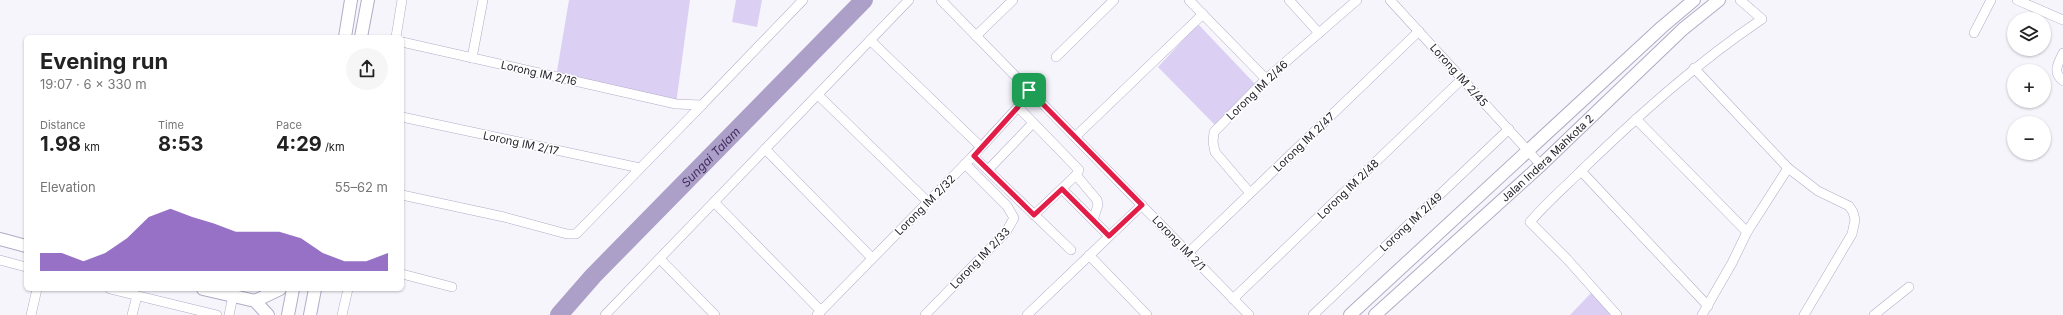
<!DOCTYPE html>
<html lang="en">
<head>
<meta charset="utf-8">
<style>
  body { margin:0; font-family:Inter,sans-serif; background:#f6f6f6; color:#222; height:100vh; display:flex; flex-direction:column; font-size:15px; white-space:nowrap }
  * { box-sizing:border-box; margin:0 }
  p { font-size:13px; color:#767676 }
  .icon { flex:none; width:22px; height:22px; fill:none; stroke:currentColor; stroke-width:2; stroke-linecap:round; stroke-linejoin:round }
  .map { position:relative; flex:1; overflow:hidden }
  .panel { position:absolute; left:24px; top:35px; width:380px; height:256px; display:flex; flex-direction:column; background:#fff; border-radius:6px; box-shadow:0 1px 3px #0004 }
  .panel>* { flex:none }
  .fabs { position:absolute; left:2007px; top:12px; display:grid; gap:8px }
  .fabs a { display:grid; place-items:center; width:44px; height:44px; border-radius:50%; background:#fff; box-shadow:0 1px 3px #0004; font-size:20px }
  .pin { position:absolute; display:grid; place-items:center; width:34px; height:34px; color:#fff; margin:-17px; border-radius:8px; box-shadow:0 2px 6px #0006 }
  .round { display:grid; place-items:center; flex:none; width:42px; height:42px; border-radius:21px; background:#f6f6f6 }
  .summary { display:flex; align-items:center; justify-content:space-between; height:68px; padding:0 16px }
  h1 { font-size:22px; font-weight:700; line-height:30px }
  .metrics { display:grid; grid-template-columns:repeat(3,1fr); gap:6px; height:68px; padding:4px 16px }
  .metrics div { display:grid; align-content:center }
  .metrics b { font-size:20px; font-weight:700 }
  .metrics small { font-size:11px; font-weight:400 }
  .metrics p { font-size:11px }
  .chart { height:112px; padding:8px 16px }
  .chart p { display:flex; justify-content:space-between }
  .chart svg { width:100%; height:72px; margin-top:4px; fill:#6a36ad; opacity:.7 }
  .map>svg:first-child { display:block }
  .green { fill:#dbd0f4 }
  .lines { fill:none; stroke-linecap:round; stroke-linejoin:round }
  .river { stroke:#ada0c8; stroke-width:18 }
  .street-casing { stroke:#b2aac6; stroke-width:10 }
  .secondary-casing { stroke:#b2aac6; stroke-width:14 }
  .street { stroke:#fff; stroke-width:9 }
  .secondary { stroke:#fff; stroke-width:12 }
  .route-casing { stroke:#fff; stroke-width:8 }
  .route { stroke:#e11d48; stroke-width:5 }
  .labels { text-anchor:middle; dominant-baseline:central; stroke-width:3; stroke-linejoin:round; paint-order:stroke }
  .street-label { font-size:11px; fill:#25222c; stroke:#fff }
  .water-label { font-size:12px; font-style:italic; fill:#3d2a5d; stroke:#fff }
</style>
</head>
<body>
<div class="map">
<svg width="2063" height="315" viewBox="0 0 2063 315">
  <rect width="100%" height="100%" fill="#f7f5fc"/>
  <g class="green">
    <path d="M569,0H690L676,104L556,77Z"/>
    <path d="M736,0H762L757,27L732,22Z"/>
    <path d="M1198,24L1256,85L1215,125L1158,67Z"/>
    <path d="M1591,293L1611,315H1570Z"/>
  </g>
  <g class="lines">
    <path class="river" id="s1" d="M559,315L593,276L864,0"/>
    <defs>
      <g id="street">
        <path d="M941,0L1249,315"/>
        <path d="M1189,0L1266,79"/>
        <path d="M1289,0L1319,33"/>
        <path d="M1390,0L1541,165"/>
        <path d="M2017,0L2063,20"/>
        <path d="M1974,33L1991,0"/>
        <path d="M976,36L1013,0"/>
        <path d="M396,37L402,0"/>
        <path d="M870,40L981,147"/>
        <path d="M402,42L676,104L702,105L576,234H567L504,217L402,195"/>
        <path d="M2063,53C2058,64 2052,72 2063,81"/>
        <path d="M1056,57L1114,0"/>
        <path d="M472,58L483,0"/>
        <path d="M1694,68L1788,168L1818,191L1849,206L1853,212L1855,220L1852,234L1804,315"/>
        <path d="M818,95L928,202"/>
        <path d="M702,105L803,0"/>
        <path d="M1018,107L1079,170L1076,175L1034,215"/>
        <path d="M402,117L640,168"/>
        <path d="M1636,119L1747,232"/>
        <path d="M1075,137L1203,14"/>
        <path d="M765,149L872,258"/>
        <path d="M973,156L1071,250"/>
        <path d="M988,170L1033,123"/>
        <path d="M1581,171L1708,306"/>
        <path d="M1076,175L1097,200L1098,205L1093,220"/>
        <path d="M1062,189L1109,236"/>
        <path d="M1250,193L1215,152L1213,142L1214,132L1266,79L1357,0"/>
        <path d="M714,202L821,311"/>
        <path d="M1188,253L1419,31"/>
        <path d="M1089,255L1147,315"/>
        <path d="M660,259L715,315"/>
        <path d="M0,260L26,267"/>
        <path d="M402,274L452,287"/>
        <path d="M110,289L217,315"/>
        <path d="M1233,299L1462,79"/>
        <path d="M31,315L37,289"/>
        <path d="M132,315L137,296"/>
        <path d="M229,315L233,296"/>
        <path d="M342,315L348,289"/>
        <path d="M605,315L909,0"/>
        <path d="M817,315L973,156L1018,107L1029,90"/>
        <path d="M925,315L1006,232L1014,218L1007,206L965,164"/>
        <path d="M1027,315L1142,205"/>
        <path d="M1313,315L1509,129"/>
        <path d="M1617,315L1567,259L1530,222C1546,203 1566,186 1584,168C1640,114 1698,62 1762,19L1740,0"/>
        <path d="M1702,315L1732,263L1747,232L1788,168"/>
        <path d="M1874,315L1909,287"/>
      </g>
      <g id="secondary">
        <path d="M345,37L351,0"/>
        <path d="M361,37L368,0"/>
        <path d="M0,239L26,246"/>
        <path d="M203,289L255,301L268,315"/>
        <path d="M255,301L280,289"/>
        <path d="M288,315L293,289"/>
        <path d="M310,315L315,289"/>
        <path d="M1350,315L1662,27L1694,0"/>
        <path id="s2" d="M1375,315L1541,165L1683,29L1719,0"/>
      </g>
    </defs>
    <use href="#street" class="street-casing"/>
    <use href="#secondary" class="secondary-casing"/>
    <use href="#street" class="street"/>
    <use href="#secondary" class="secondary"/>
  </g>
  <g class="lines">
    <defs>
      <path id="route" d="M1029,90L1142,205L1109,236L1062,189L1034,215L974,156L1018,107Z"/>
    </defs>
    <use href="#route" class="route-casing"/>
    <use href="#route" class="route"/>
  </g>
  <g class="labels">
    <g class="street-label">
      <text transform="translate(539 73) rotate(13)">Lorong IM 2/16</text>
      <text transform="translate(1459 75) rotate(48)">Lorong IM 2/45</text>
      <text transform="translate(1257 90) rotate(-44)">Lorong IM 2/46</text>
      <text transform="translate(1304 142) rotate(-44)">Lorong IM 2/47</text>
      <text transform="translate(521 143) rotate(12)">Lorong IM 2/17</text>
      <text stroke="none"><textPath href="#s2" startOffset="233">Jalan Indera Mahkota 2</textPath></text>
      <text transform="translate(1348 189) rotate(-44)">Lorong IM 2/48</text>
      <text transform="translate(925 205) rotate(-45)">Lorong IM 2/32</text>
      <text transform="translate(1411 222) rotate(-43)">Lorong IM 2/49</text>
      <text transform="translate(1179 243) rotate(46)">Lorong IM 2/1</text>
      <text transform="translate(980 258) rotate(-46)">Lorong IM 2/33</text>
    </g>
    <g class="water-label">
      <text stroke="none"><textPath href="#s1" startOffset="219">Sungai Talam</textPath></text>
    </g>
  </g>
</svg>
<div class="fabs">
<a><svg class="icon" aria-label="layers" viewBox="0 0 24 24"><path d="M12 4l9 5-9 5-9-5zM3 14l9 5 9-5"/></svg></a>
<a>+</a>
<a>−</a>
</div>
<div class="pin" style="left:1029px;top:90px;background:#1e9e55"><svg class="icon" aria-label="arrive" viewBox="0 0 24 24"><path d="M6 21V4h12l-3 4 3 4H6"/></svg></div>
<section class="panel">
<div class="summary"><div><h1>Evening run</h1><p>19:07 · 6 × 330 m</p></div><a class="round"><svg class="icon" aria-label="share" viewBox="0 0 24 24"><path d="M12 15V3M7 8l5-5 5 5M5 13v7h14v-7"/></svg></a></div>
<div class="metrics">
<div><p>Distance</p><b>1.98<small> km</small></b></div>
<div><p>Time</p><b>8:53</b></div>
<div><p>Pace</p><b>4:29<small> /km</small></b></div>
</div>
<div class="chart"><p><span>Elevation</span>55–62 m</p>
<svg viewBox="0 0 160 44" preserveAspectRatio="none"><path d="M0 44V33L10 33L20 38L30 33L40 24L50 11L60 6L70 11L80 15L90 20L100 20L110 20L120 24L130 33L140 38L150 38L160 33V44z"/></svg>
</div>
</section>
</div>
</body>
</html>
